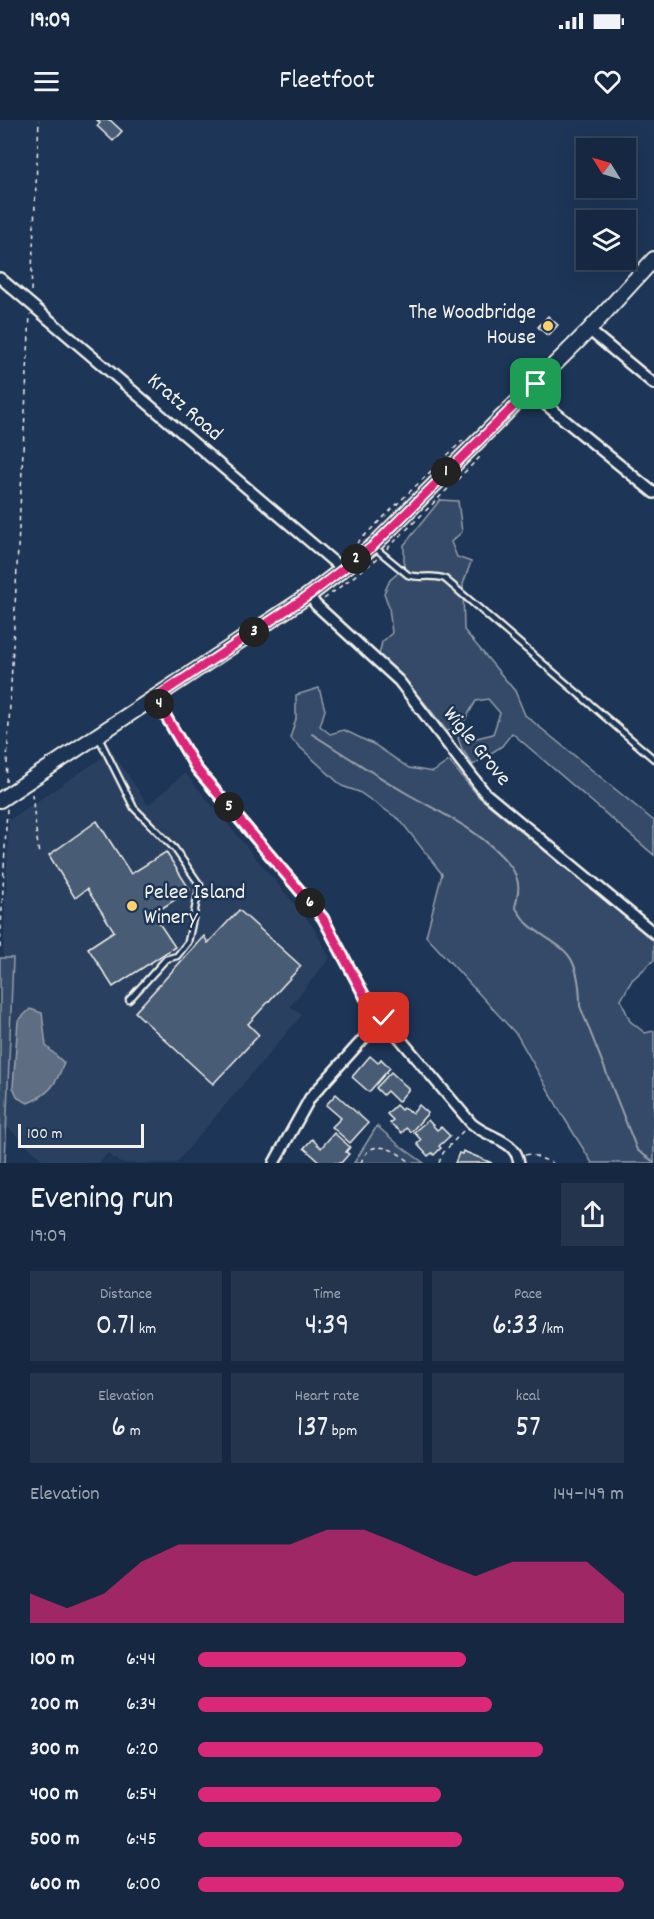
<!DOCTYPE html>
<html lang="en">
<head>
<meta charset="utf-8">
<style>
  body { margin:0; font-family:Dekko,sans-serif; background:#23344c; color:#f1f3f6; height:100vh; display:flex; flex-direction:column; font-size:22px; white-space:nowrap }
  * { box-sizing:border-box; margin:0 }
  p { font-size:20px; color:#9ea6b1 }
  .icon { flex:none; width:33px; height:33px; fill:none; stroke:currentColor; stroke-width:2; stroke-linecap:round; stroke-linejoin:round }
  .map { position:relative; height:1043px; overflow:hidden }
  .details { display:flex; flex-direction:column; background:#162841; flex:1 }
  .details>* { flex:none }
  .needle { width:39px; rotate:307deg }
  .buttons { position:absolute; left:576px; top:18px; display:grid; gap:12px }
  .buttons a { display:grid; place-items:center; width:60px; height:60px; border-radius:0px; background:#162841; box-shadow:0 6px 24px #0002,0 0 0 2px #35445a; font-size:30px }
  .scale { position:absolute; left:18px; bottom:15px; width:126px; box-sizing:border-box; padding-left:6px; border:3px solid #f4f1e8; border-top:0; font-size:16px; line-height:21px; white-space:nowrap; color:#f4f1e8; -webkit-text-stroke:4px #1d3557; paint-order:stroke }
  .pin { position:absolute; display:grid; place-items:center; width:51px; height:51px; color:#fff; margin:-26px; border-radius:12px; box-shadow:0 3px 9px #0006 }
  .km { position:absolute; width:30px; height:30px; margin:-15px; border-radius:50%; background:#222; color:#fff; font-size:16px; line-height:30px; text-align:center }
  .round { display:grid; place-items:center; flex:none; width:63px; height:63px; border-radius:0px; background:#23344c }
  .summary { display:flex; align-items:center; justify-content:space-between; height:102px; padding:0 30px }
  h1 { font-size:33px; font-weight:600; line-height:45px }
  .stats { display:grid; grid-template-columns:repeat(3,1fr); gap:9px; height:102px; padding:6px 30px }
  .stats div { display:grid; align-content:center; border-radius:0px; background:#23344c; text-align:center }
  .stats b { font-size:30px; font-weight:600 }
  .stats small { font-size:16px; font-weight:400 }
  .stats p { font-size:16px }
  .chart { height:168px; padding:12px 30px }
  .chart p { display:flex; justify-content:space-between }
  .chart svg { width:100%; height:108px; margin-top:6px; fill:#db2777; opacity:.7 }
  ul { padding:0 30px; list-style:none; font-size:20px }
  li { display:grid; grid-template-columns:96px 72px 1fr; align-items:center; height:45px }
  li i { height:15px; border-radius:8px; background:#db2777 }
  .status { display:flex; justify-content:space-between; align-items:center; height:42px; padding:0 30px; background:#162841; direction:ltr }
  .status svg { height:16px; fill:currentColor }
  header { display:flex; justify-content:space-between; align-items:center; height:78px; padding:0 30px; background:#162841; font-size:27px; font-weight:600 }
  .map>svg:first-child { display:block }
  .built { fill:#2a4060 }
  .green { fill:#354a67; stroke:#949ea8; stroke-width:1.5 }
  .water { fill:#5e6d82; stroke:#9aa2ab; stroke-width:1.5 }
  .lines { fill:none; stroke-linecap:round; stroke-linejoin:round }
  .stream { stroke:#9aa2ab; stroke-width:2 }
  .building { fill:#485b74; stroke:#f4f1e8; stroke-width:1.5 }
  .lane-casing { stroke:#f4f1e8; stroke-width:9 }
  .street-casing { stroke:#f4f1e8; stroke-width:14 }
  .secondary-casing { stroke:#f4f1e8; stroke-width:18 }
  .path { stroke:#f4f1e8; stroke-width:1.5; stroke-dasharray:4.5 4.5; stroke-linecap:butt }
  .lane { stroke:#1d3557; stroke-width:4.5 }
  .street { stroke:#1d3557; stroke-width:9 }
  .secondary { stroke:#1d3557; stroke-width:14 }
  .route-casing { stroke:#fff; stroke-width:12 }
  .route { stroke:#db2777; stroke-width:8 }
  .poi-dot { fill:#ffd166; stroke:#1d3557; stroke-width:2 }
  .labels { text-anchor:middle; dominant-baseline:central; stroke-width:5; stroke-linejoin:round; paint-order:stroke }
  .poi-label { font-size:22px; fill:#f4f1e8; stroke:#1d3557; text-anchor:end }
  .street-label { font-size:22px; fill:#f4f1e8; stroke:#1d3557 }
</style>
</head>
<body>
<div class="status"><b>19:09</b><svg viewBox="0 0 49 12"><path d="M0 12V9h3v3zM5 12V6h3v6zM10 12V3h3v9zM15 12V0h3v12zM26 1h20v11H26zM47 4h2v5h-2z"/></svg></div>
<header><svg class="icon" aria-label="menu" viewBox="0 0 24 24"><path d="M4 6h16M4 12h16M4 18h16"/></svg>Fleetfoot<svg class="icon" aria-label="heart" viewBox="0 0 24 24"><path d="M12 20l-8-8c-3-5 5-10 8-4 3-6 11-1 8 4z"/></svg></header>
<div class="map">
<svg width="654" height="1043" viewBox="0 0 654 1043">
  <rect width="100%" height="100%" fill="#1d3557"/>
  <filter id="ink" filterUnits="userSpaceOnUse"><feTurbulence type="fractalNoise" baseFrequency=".0167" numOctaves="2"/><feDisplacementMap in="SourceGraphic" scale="12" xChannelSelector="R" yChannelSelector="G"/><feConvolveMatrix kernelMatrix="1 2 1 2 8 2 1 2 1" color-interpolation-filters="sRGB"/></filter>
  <g filter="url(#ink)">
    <path class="built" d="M112,631L148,685L185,653L312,805L330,838L290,886L302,895L176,1043H120L108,1033L99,1043H46L6,1006L13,839L3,838L9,700Z"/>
    <g class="green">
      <path d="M440,380L458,381L462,412L451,422L457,437L471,442L463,464L464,510L515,571L525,595L654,701V735L512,613L502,626L473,645L462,629L458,618L466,612L473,619L493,614L500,593L488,579L476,581L460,608L447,611L424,582L379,535L382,522L392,513L389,487L384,473L390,460L404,448V425Z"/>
      <path d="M319,568L325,590L320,606L330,614L344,610L375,625L409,648L433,652L449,641L479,677L654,821V840L632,860L621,880L630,901L645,913L654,911V1043H592L563,996L517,915L426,816L442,754L400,700L359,672L342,666L290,618L296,599V575Z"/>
      <path d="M0,838H13L5,1043H0Z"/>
      <path d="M377,1006L399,1025L424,1043H354Z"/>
    </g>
    <path class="water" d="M30,889L42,893L46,926L64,943C56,964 50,974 28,983L18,978L13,967L18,901Z"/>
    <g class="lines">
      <path class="stream" d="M312,614C343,634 374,654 406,673C443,694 484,712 511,747C521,761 519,772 515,787C519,792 522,798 526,802C540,817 565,824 573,843C579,856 580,872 580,886L637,1030L654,1042"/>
    </g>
    <g class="building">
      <path d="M97,0H110L122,11L113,21L97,6L100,3Z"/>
      <path d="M548,196L558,205L548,216L538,207Z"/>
      <path d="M97,701L131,754L166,732L190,770L153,794L175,827L113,867L88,828L114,811L87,769L75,778L49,735Z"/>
      <path d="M239,790L301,846L248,904L259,915L213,964L135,892L204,816L208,823Z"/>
      <path d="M370,936L378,943L381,939L390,948L369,972L352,957Z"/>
      <path d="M391,952L409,969L398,982L387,971L383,975L376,968Z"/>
      <path d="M336,974L368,1003L350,1023L332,1007L341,998L326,985Z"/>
      <path d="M396,985L401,990L403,988L413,993L419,985L428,993L411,1012L406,1008L402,1013L390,1003L393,1000L387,994Z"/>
      <path d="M428,1000L437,1010L441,1007L450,1016L439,1026L441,1028L434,1035L432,1033L428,1036L417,1024L421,1020L414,1012Z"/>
      <path d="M334,1013L350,1027L346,1032L349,1034L341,1043H321L304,1028L312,1019L321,1028Z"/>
      <path d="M463,1031L492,1043H455L459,1033L462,1034Z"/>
    </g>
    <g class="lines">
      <defs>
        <g id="lane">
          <path d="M374,427L408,455C420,459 433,454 445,459L654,639"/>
          <path d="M98,616L134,688L175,729L200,765L188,822L177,836L166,839L129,880"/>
        </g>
        <g id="street">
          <path d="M0,158L342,449"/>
          <path d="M589,210L654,264"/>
          <path d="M529,271L654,373"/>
          <path d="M309,475L316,485L399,561L485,673L654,813"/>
          <path d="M155,578L196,648L323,798L365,877L471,1003C487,1018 516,1019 519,1043"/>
          <path d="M274,1043L310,978L374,907L383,898"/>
        </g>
        <path id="secondary" d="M0,680L309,475L373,426L589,210L654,139"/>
      </defs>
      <use href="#lane" class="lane-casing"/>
      <use href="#street" class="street-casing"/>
      <use href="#secondary" class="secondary-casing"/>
      <g class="path">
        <path d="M31,171L39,0"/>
        <path d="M357,423L463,320"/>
        <path d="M387,429L479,338V334"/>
        <path d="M324,479L377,439"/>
        <path d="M6,662L30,194"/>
        <path d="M32,674L39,736"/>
        <path d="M0,828L7,688"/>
        <path d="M525,1035L530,1034L553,1043"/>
        <path d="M361,1043C370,1015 396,1030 411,1043"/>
        <path d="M439,1043L443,1033L464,1010"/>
      </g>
      <use href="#lane" class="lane"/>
      <use href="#street" class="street"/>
      <use href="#secondary" class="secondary"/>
    </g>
  </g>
  <g class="lines" filter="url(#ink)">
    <defs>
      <path id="route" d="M384,898L365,877L323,798L196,648L155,578L309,475L373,426L536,264"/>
    </defs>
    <use href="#route" class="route-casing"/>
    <use href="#route" class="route"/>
  </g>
  <g class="poi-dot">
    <circle cx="548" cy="206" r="6"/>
    <circle cx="132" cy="786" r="6"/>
  </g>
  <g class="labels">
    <g class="poi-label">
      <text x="536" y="193">The Woodbridge<tspan x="536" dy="25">House</tspan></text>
      <text x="144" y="773" text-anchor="start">Pelee Island<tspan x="144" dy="25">Winery</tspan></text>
    </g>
    <g class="street-label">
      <text transform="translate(184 288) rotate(41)">Kratz Road</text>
      <text transform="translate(476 627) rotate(51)">Wigle Grove</text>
    </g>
  </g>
</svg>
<div class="buttons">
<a><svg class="needle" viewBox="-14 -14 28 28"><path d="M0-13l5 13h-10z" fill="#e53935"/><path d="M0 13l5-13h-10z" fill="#9ea6b1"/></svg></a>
<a><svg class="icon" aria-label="layers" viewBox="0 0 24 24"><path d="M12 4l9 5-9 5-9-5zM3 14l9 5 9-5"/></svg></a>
</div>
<div class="scale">100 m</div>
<div class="pin" style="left:536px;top:264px;background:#1e9e55"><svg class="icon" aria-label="arrive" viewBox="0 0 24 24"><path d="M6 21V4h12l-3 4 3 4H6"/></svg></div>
<div class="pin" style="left:384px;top:898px;background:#d93025"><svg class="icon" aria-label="check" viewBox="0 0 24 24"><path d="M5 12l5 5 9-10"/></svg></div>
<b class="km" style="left:446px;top:352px">1</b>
<b class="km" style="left:356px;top:439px">2</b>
<b class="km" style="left:254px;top:512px">3</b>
<b class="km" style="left:159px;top:584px">4</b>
<b class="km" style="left:229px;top:687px">5</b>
<b class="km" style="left:310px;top:783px">6</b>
</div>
<section class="details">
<div class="summary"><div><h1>Evening run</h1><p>19:09</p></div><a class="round"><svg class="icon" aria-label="share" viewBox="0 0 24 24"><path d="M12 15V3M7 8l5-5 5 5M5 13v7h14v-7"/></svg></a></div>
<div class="stats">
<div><p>Distance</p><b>0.71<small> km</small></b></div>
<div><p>Time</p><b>4:39</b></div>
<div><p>Pace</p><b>6:33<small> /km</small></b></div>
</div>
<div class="stats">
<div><p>Elevation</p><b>6<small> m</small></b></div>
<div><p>Heart rate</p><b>137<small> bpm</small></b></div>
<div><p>kcal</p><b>57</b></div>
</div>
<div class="chart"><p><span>Elevation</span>144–149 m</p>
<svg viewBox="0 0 160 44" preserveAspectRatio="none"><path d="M0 44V32L10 38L20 32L30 19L40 12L50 12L60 12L70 12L80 6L90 6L100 12L110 19L120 25L130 19L140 19L150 19L160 32V44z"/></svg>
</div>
<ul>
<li><b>100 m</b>6:44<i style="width:63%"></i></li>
<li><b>200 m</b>6:34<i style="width:69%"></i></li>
<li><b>300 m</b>6:20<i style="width:81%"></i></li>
<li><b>400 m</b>6:54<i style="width:57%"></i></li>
<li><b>500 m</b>6:45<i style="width:62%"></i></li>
<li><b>600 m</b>6:00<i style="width:100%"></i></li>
</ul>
</section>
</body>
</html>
